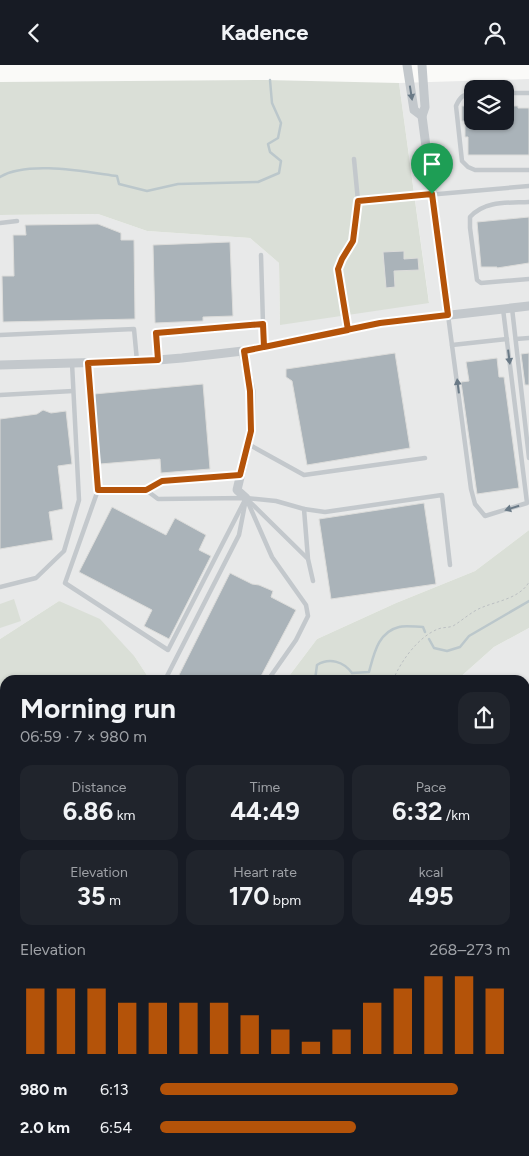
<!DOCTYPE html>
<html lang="en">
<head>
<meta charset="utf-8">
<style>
  body { margin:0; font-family:Figtree,sans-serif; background:#20242c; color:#f1f3f6; height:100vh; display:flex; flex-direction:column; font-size:19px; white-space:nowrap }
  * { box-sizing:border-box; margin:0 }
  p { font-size:16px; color:#9ea1a6 }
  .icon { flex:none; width:28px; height:28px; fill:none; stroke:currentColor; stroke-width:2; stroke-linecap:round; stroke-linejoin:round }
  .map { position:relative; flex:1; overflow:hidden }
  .details { position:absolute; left:0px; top:610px; width:530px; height:481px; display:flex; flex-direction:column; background:#171b24; border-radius:15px 15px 0 0; box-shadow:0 1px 4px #0004 }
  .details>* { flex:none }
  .fabs { position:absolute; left:464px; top:15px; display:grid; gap:10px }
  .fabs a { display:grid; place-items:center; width:50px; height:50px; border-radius:10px; background:#171b24; box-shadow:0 1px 4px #0004; font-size:25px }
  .pin { position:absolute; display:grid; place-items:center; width:42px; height:42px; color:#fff; margin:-51px -21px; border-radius:50% 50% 50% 0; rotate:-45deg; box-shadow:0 0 5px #0007 }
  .pin .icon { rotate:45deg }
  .round { display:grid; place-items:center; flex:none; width:52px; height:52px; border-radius:15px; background:#20242c }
  .head { display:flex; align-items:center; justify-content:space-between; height:85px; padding:0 20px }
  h1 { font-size:28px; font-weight:700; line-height:38px }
  .figures { display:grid; grid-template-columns:repeat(3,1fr); gap:8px; height:85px; padding:5px 20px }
  .figures div { display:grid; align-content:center; border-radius:12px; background:#20242c; text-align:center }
  .figures b { font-size:25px; font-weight:700 }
  .figures small { font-size:14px; font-weight:400 }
  .figures p { font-size:14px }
  .chart { height:140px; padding:10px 20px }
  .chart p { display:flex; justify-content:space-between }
  .chart svg { width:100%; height:90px; margin-top:5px; stroke:#b45309; stroke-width:6 }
  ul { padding:0 20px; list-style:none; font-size:16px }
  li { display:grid; grid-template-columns:80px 60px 1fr; align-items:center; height:38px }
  li i { height:12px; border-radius:6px; background:#b45309 }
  header { display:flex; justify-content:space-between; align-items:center; height:65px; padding:0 20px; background:#171b24; font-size:22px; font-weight:700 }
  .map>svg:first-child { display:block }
  .built { fill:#e8e9e9; fill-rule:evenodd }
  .green { fill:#dadfd7 }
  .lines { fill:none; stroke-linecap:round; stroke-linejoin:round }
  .stream { stroke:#bbc7cb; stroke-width:2.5 }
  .building { fill:#aab3b9; stroke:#dcdcda }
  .path { stroke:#bbbfc2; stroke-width:1; stroke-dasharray:2.5 2.5; stroke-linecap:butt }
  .lane { stroke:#c3c8cc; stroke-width:4.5 }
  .street { stroke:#c3c8cc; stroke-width:9 }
  .rail { stroke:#a2aab0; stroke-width:2.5; stroke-dasharray:8 4; stroke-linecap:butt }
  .oneway { fill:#6a7a87 }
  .route-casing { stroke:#fff; stroke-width:10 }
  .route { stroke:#b45309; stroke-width:6 }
</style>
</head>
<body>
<header><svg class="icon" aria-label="back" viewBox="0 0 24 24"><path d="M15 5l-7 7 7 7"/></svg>Kadence<svg class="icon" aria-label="person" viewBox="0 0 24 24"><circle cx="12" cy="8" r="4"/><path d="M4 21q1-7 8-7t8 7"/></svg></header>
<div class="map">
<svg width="529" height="1091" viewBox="0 0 529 1091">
  <rect width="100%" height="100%" fill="#fafaf8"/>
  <g class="built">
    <path d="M529,14V465L475,506L396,538L317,574L286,615H150L135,592L59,536L0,574V150L98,149L147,166L250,173L279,198L280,259L429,237L399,18ZM472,24H505V56H472Z"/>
    <path d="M529,563V986H525V615H457L494,582Z"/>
    <path d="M0,749H5V971L0,970Z"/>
    <path d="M0,1000H5V1086H107V1091H0Z"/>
  </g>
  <g class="green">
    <path d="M266,15L399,18L429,238L280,260L279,198L250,173L147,166L98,149L0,150V17Z"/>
    <path d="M529,465V563L494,582L457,615H286L317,574L396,538L475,506Z"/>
    <path d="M14,534L21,556L0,563V539Z"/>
    <path d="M59,536L100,554L135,592L150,615H5V749H0V574Z"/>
  </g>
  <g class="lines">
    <g class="stream">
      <path d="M0,112C27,95 87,107 117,111L119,119L147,126L178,119L258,117L279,108L281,96L270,87L268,79L278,73L281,58L272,38L270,15"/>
      <path d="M429,574L434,583L447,586L460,582L469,571L529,536"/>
      <path d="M315,615L317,600C330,592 344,597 352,608L369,607C374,589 378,567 399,562C405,560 416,562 423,562L425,567"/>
      <path d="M0,672L4,670L5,667"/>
    </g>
  </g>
  <g class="building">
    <path d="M462,41H472V56H505V43H508V41H518V43H529V90H468V72H465V56H462Z"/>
    <path d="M529,152V198L497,203V202H481L477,157Z"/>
    <path d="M98,159L121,168V175H134L135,254L3,257L2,211H14L13,170H26L25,160Z"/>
    <path d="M230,177L233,251L203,252V256L155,258L153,180Z"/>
    <path d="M404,186V194L418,193L419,205L394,206L395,222L386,223L383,187Z"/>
    <path d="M395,288L410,383L307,400L292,316L286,312V304Z"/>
    <path d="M529,288V320H525L521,289Z"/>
    <path d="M497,293L499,312H504L519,423L477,429L461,317L469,316L466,297Z"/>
    <path d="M203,319L210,404L161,408L160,394L100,399L94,329Z"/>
    <path d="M43,345L51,348L66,346L72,399L58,401L63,444L49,447L53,475L0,484V354L37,349Z"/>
    <path d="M424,438L436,519L331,534L319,454Z"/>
    <path d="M112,442L166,470L175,453L206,470L199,485L211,491L169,574L144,561L152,545L79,507Z"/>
    <path d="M230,508L252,519L259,520L273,526L271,532L296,545L259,615H189L179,610Z"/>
  </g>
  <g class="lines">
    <path class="path" d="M393,615C401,596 418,572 438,564C443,562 448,563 453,561C463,555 472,546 483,542C498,536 520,533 529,517"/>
    <g class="lane">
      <path d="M505,28H529"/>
      <path d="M472,29C463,29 460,32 456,41L462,96L468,102L475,105H529"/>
      <path d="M354,94L358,136L529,121"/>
      <path d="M529,137C509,138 485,135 470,152V163L477,215L481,218L529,214"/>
      <path d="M0,158L17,156"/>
      <path d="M261,190L263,259"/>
      <path d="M512,243L529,393"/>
      <path d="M448,250L471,424L475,439L485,451L527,438L503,244"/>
      <path d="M348,265L338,204L342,194L353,176L358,136"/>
      <path d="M0,270L134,264L137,296"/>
      <path d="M516,274L529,273"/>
      <path d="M452,280L507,274"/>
      <path d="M158,295L156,268L263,259L264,281"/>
      <path d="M88,298L98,425"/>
      <path d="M0,330L73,326"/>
      <path d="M248,379L304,410L425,393"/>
      <path d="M146,425L162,416L240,410"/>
      <path d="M246,433L168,585L65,518L98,425H146L158,434L246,433L276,436L304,444L308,494L313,516"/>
      <path d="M246,433L272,492L306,540L308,551L296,575L268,615"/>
      <path d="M249,436L307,493"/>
      <path d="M304,444L325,447L442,430L450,500"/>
      <path d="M0,522L36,513L64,486L79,435L72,298"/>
      <path d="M165,615L239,470L245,439"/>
      <path d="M39,1086V1091"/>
      <path d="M98,1086V1091"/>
    </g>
    <g class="street">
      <path d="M407,0L414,45L422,51"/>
      <path d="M422,0L425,42L422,51L448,250"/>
      <path d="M243,286L251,326V366L237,425L246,433"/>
      <path d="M0,300L146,296L182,293L243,286L380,258L529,241"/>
      <path d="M0,764H5"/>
      <path d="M525,782H529"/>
      <path d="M525,1034H529"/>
      <path d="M124,1086V1091"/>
      <path d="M210,1086L211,1091"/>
      <path d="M297,1086L298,1091"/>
    </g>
    <g class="rail">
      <path d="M0,983H5"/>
      <path d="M525,999H529"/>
      <path d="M525,1008H529"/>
    </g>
  </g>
  <defs><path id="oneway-solid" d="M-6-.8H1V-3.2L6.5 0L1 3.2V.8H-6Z" transform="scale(1.25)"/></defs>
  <g class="oneway">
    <use href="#oneway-solid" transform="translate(411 28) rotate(81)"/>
    <use href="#oneway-solid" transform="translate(509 292) rotate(83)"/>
    <use href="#oneway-solid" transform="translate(458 321) rotate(-97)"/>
    <use href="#oneway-solid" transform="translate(512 443) rotate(163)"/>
  </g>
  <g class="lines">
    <defs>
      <path id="route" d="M432,129L358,136L353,176L342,194L338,204L348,265L244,286L250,326L251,366L240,410L162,416L146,425H98L88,298L158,295L156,268L263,259L264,282L380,258L448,250L432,129"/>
    </defs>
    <use href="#route" class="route-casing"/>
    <use href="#route" class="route"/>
  </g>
</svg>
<div class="fabs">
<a><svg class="icon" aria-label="layers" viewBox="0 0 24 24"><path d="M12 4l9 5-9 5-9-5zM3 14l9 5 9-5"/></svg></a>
</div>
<div class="pin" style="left:432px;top:129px;background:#1e9e55"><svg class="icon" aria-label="arrive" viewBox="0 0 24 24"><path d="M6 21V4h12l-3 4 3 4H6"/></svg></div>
<section class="details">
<div class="head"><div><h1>Morning run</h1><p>06:59 · 7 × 980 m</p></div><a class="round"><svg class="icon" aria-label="share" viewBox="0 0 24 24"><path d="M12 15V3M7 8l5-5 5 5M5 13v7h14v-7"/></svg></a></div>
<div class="figures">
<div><p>Distance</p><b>6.86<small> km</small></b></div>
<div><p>Time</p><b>44:49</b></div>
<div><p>Pace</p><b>6:32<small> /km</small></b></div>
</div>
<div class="figures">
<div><p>Elevation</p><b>35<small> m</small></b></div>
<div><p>Heart rate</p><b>170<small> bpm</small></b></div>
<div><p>kcal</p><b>495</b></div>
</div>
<div class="chart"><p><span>Elevation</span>268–273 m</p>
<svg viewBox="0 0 160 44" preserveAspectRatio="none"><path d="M5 44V12M15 44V12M25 44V12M35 44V19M45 44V19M55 44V19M65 44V19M75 44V25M85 44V32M95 44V38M105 44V32M115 44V19M125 44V12M135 44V6M145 44V6M155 44V12"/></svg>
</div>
<ul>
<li><b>980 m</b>6:13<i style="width:85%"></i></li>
<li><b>2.0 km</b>6:54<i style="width:56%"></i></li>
</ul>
</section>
</div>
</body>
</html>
